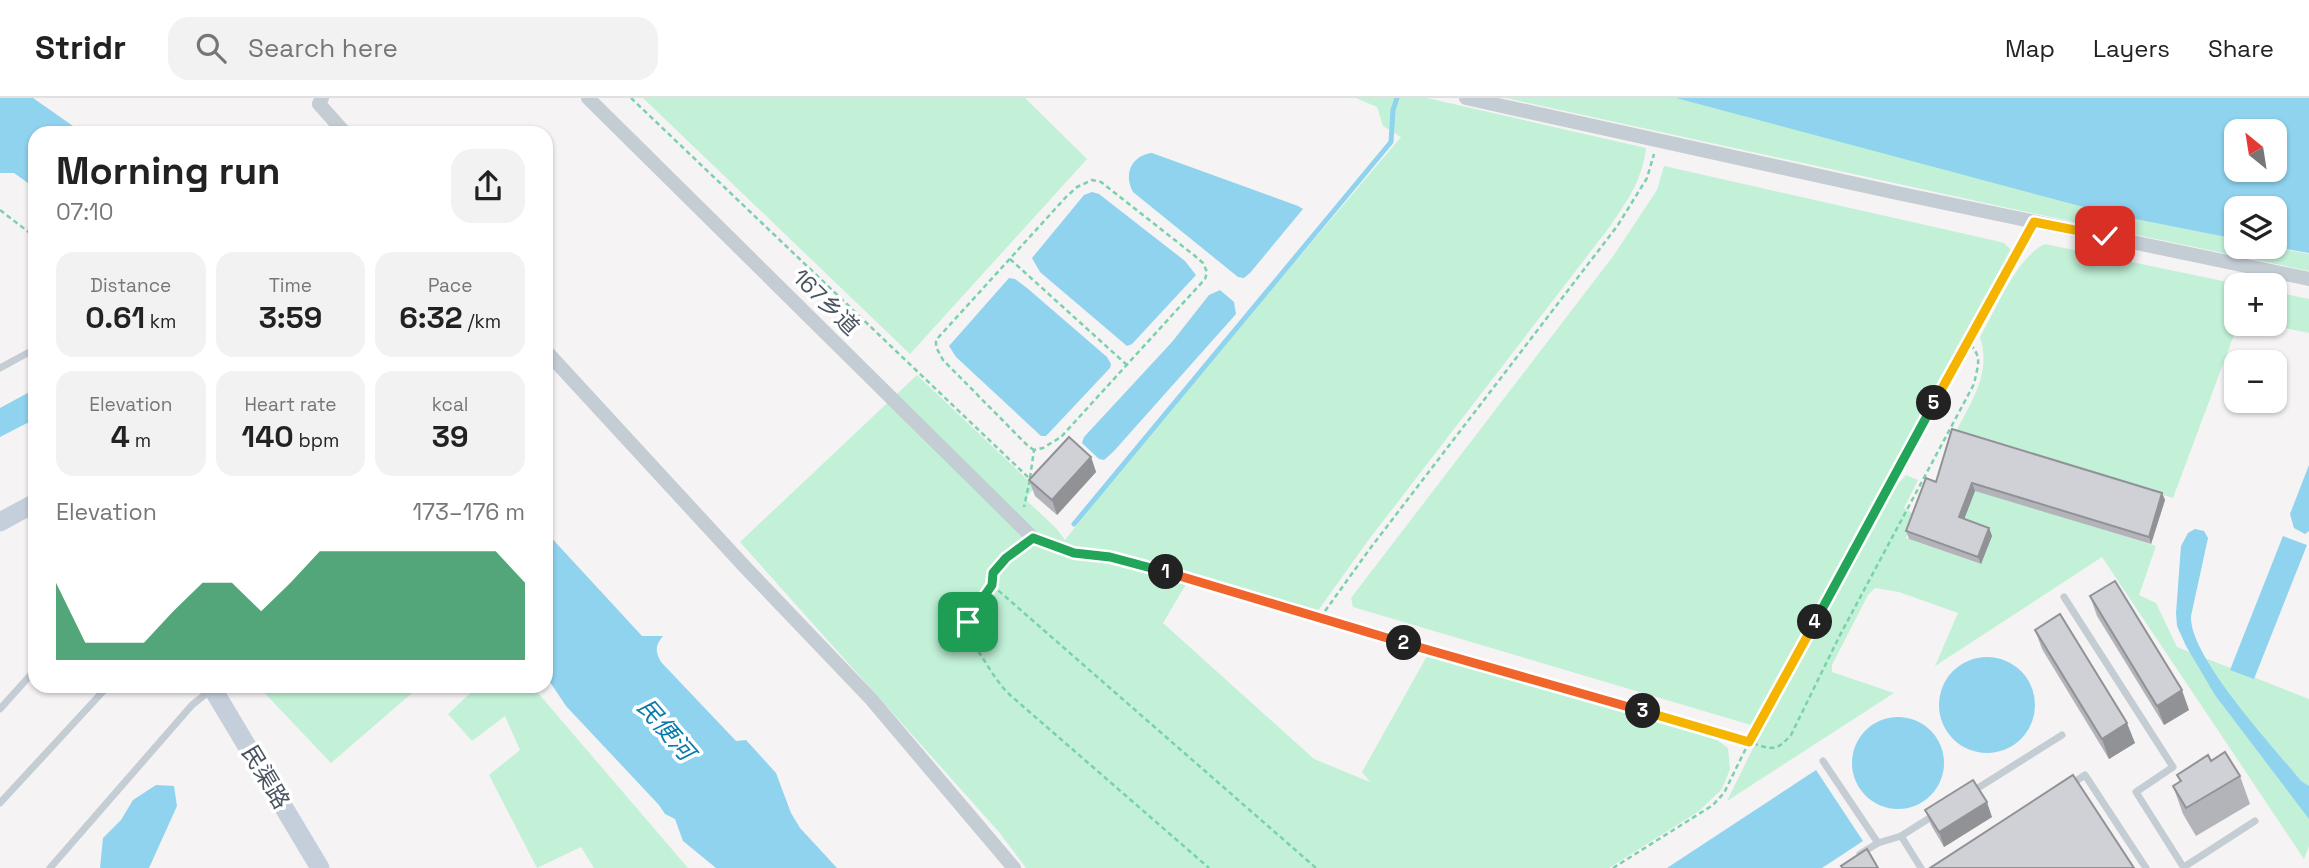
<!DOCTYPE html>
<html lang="en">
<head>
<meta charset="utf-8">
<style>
  body { margin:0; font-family:"Space Grotesk","Noto Sans SC",sans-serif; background:#f2f2f2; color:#222; height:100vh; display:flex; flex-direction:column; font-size:26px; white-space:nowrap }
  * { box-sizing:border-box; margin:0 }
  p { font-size:23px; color:#767676 }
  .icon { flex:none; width:38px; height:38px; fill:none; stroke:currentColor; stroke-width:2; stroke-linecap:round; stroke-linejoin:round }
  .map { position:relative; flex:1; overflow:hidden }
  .details { position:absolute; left:28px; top:28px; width:525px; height:567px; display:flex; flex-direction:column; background:#fff; border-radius:21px; box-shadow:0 2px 5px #0004 }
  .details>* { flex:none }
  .needle { width:46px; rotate:330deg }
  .fabs { position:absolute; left:2224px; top:21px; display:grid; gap:14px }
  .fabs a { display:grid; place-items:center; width:63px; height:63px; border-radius:14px; background:#fff; box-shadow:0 2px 5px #0004; font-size:35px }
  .pin { position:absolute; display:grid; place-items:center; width:60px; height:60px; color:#fff; margin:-30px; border-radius:14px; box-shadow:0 4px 10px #0006 }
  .km { position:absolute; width:35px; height:35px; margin:-18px; border-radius:50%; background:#222; color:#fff; font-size:19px; line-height:35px; text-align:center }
  .round { display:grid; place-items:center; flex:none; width:74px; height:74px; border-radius:21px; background:#f2f2f2 }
  .head { display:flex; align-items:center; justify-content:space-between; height:119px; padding:0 28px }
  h1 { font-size:38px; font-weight:700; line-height:52px }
  .metrics { display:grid; grid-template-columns:repeat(3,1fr); gap:10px; height:119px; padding:7px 28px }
  .metrics div { display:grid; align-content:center; border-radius:18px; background:#f2f2f2; text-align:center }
  .metrics b { font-size:30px; font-weight:700 }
  .metrics small { font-size:19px; font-weight:400 }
  .metrics p { font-size:19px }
  .chart { height:196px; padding:14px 28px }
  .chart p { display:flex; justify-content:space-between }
  .chart svg { width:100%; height:126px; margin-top:7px; fill:#0b8043; opacity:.7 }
  header { display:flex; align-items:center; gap:42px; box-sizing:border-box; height:98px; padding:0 35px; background:#fff; border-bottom:2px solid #e0e0e0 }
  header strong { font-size:33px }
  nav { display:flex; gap:38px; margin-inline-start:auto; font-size:24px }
  .search { width:490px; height:63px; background:#f2f2f2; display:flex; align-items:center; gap:18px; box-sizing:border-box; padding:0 24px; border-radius:21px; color:#767676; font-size:26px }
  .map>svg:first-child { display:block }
  .green { fill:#c2f1d8 }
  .water { fill:#8fd3ef; fill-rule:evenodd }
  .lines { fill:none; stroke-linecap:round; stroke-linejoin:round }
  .stream { stroke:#8fd3ef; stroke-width:5 }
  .path { stroke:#79d1ad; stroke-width:2.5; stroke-dasharray:5 3.5; stroke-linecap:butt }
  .lane { stroke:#c4ccd4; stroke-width:7 }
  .street { stroke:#c4ccd4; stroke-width:14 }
  .secondary { stroke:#c5cedb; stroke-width:19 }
  .wall { fill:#b2b4b9 }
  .shaded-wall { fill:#919296 }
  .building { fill:#cfd1d7; stroke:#919296; stroke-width:2 }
  .split-1-casing { stroke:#fff; stroke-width:14 }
  .split-2-casing { stroke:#fff; stroke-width:14 }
  .split-3-casing { stroke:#fff; stroke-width:14 }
  .split-4-casing { stroke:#fff; stroke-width:14 }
  .split-5-casing { stroke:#fff; stroke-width:14 }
  .split-6-casing { stroke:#fff; stroke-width:14 }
  .split-1 { stroke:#22a559; stroke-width:9 }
  .split-2 { stroke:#f0652b; stroke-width:9 }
  .split-3 { stroke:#f0652b; stroke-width:9 }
  .split-4 { stroke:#f5b400; stroke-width:9 }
  .split-5 { stroke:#22a559; stroke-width:9 }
  .split-6 { stroke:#f5b400; stroke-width:9 }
  .labels { text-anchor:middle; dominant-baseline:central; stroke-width:7; stroke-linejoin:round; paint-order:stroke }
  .street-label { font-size:23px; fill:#4a5461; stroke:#fff }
  .water-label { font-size:24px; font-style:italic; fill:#097cac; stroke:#fff }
</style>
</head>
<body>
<header>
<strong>Stridr</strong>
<div class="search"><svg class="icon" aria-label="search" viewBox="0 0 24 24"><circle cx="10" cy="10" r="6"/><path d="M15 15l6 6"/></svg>Search here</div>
<nav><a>Map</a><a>Layers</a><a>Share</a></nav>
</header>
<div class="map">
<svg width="2309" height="770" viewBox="0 0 2309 770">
  <rect width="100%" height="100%" fill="#f5f3f3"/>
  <g class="green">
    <path d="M643,0H1025L1087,61L910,256Z"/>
    <path d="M1356,0H1427L1646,50C1642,82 1629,100 1611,127L1367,444L1317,514L1192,476L1163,525L1314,661L1370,684L1362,674L1427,558L1716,641L1728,650L1730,671L1722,691L1699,713L1609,770H1026L999,734L740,444L917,277L1035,389L1025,401L1056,430L1065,442L1141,345L1401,39L1383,28L1377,9Z"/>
    <path d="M1506,0H1683L2110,116L2236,141V149H2274L2309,156V173L2013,111Z"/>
    <path d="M1664,68L1992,142L2004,145L2011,152L1751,627L1353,509L1351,500L1614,157L1657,92Z"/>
    <path d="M2045,146L2242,187H2236L2238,226L2173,400L1955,336C1971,303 1992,276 1980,239C1996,211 2017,159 2045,146Z"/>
    <path d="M2275,194L2309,201V235L2266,226H2275Z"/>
    <path d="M1906,377L1918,382L1904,410L1915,417L1906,440L1980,466L1962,427L1975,392L2156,448L2139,497L2156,505L2177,549L2309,601V748L2304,761L2102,459L1935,568L1958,515L1899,494L1875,490L1868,497L1832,567V574L1894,595L1727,703L1763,630L1897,387Z"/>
    <path d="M258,588H420L331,665Z"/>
    <path d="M478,588H532L688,770H594L581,749L537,770L489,677L520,652L505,618L472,643L448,616Z"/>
  </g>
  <g class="water">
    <path d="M0,0H33L83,35H35V90L14,75H0Z"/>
    <path d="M1676,0H2309V155L2275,149V110H2236V141L2110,116ZM2236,33H2275V72H2236Z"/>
    <path d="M1152,55L1298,108L1303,111L1250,175L1244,180L1238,179L1133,94C1123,76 1132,57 1152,55Z"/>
    <path d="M1092,94L1099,96L1185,163L1196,177L1132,246L1127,248L1040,174L1032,160L1084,97Z"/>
    <path d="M1009,180L1015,181L1027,190L1107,259L1111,266L1110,270L1046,338H1041L956,259L949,248Z"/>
    <path d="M1220,192L1234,204L1236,216L1114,353L1104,362L1099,361L1082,345L1084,339L1172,244L1209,197Z"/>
    <path d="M35,291V321L0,339V310Z"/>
    <path d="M2309,367V433L2305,436L2294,430L2290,416Z"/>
    <path d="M2195,431L2204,433L2208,440L2191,518C2189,559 2274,649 2301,683L2309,688V721L2215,597L2186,548L2177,528L2176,515L2181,448L2188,435Z"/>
    <path d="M546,434L642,538H663C655,548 655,553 661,564L736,643L746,642L776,675L791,715L800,730L837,770H716L683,743L675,721L665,716L659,707L566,608L546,578Z"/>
    <path d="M2283,438L2307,447L2254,581L2230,572Z"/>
    <circle cx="1987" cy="607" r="48"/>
    <circle cx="1898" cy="665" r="46"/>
    <path d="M1816,672L1863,743L1822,770H1667Z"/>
    <path d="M156,687L174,688L177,708L149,770H100L103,740L121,722L133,702Z"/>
  </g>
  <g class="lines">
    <path class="stream" d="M1074,426L1391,44L1393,12L1397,0"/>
    <g class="path">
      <path d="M631,0L1030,381L1024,409"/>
      <path d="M0,112L35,139"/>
      <path d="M1010,161L1127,267"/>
      <path d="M1030,380L1034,352L1043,350L1061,339L1205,181L1207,174L1203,165L1195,158L1101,84L1092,82L1077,89L1066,99L936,242V249L943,262L1028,348L1034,352"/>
      <path d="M1048,445L1074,455L1109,459L1136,465L1749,644L2025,139"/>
      <path d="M1020,449L1006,460L993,475L992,487L976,510L968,524L966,537C983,556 992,580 1010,597L1209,770"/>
      <path d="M992,487L1316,770"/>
      <path d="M1320,520L1369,452L1618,127L1647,80L1654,56"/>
      <path d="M1613,770L1713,707L1724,695L1749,644C1771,651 1775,655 1791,637L1839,539L1974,286C1978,266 1983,259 1968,244"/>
    </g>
    <g class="lane">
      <path d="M0,270L35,251"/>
      <path d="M2064,499L2173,669L2136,694L2184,770"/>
      <path d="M0,611L35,572"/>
      <path d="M1823,663L1878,745L1860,756"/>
      <path d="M2070,687L2085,677L2146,770"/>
      <path d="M1970,695L2062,637"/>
      <path d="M0,705L108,588"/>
      <path d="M1901,738L1936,716"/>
      <path d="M1878,745L1901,738L1921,770"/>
      <path d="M2184,769L2255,723"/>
      <path d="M50,770L192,607L212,591"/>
    </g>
    <g class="street">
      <path d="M322,0L319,6L345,35"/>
      <path d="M588,0L1033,440"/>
      <path d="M1466,0L1897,95L2309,181"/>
      <path d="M546,253L744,468L871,601L1014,770"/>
    </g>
    <g class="secondary">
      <path d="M0,424L35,405"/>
      <path d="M211,588L320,770"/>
    </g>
  </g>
  <g class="wall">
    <path d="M1952,331L2162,395L2165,402L2151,446L1975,393L1964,421L1989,430L1992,438L1981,466L1909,441L1906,433L1936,384Z"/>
    <path d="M1091,359L1096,374L1057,417L1035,398L1029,382Z"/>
    <path d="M2090,498L2189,612L2164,627L2097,518Z"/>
    <path d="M2035,532L2135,645L2109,661L2042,551Z"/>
    <path d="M2211,663L2240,678L2250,706L2196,738L2183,716L2173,688L2180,684L2177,677Z"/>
    <path d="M1925,712L1992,719L1944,749L1931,727Z"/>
  </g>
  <g class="shaded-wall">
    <path d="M1091,359L1096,374L1057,417L1052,402Z"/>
    <path d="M1972,385L1975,393L1962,427L1959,419Z"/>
    <path d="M2162,395L2165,402L2151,446L2149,439Z"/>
    <path d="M1989,430L1992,438L1981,466L1978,459Z"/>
    <path d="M2182,592L2189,612L2164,627L2157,608Z"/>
    <path d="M2127,625L2135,645L2109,661L2102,641Z"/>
    <path d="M1987,704L1992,719L1944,749L1939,734Z"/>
  </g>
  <g class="building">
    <path d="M1952,331L2162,395L2149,439L1972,385L1959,419L1989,430L1978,459L1906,433L1926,380L1936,384Z"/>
    <path d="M1069,339L1091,359L1052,402L1029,382Z"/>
    <path d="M2115,483L2182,592L2157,608L2090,498Z"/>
    <path d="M2060,516L2127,625L2102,641L2035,532Z"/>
    <path d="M2225,654L2240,678L2186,710L2173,688L2181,683L2177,677L2208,657L2211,663Z"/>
    <path d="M2073,677L2134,770H1930Z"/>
    <path d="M1973,682L1987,704L1939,734L1925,712Z"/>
    <path d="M1867,751L1878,770H1843L1841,768Z"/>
  </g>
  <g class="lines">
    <defs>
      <path id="split-1" d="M968,524L976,510L992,487L993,475L1006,460L1033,440L1074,455L1110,459L1166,474"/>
      <path id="split-2" d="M1166,474L1404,545"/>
      <path id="split-3" d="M1404,545L1643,613"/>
      <path id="split-4" d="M1643,613L1749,644L1815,524"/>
      <path id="split-5" d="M1815,524L1934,305"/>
      <path id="split-6" d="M1934,305L2034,124L2105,138"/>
    </defs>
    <use href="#split-1" class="split-1-casing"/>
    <use href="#split-2" class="split-2-casing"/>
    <use href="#split-3" class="split-3-casing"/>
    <use href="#split-4" class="split-4-casing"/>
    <use href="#split-5" class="split-5-casing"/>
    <use href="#split-6" class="split-6-casing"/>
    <use href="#split-1" class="split-1"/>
    <use href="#split-2" class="split-2"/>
    <use href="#split-3" class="split-3"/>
    <use href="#split-4" class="split-4"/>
    <use href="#split-5" class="split-5"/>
    <use href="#split-6" class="split-6"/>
  </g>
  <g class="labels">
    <g class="street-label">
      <text transform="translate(826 204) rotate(45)">167乡道</text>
      <text transform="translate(266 679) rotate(59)">民渠路</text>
    </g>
    <g class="water-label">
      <text transform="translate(666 631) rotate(49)">民便河</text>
    </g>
  </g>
</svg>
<div class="fabs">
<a><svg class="needle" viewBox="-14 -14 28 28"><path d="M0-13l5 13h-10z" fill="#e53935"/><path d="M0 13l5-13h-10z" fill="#767676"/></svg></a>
<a><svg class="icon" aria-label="layers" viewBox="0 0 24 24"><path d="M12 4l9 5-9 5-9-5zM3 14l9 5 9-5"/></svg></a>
<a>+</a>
<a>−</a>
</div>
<div class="pin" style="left:968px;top:524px;background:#1e9e55"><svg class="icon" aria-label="arrive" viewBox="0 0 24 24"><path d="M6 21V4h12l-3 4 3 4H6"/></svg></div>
<div class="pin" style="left:2105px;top:138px;background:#d93025"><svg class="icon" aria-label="check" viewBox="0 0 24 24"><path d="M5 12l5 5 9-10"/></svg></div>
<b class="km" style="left:1166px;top:474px">1</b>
<b class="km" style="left:1404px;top:545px">2</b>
<b class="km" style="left:1643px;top:613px">3</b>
<b class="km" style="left:1815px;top:524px">4</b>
<b class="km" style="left:1934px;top:305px">5</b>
<section class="details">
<div class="head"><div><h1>Morning run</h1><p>07:10</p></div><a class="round"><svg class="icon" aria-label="share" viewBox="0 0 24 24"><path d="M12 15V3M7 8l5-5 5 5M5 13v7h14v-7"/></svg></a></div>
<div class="metrics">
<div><p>Distance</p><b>0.61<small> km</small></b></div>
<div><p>Time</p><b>3:59</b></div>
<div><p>Pace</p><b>6:32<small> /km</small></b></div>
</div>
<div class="metrics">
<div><p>Elevation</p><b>4<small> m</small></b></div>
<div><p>Heart rate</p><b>140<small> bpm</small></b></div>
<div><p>kcal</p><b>39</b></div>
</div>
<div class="chart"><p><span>Elevation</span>173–176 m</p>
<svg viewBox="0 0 160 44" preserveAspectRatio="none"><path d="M0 44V17L10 38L20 38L30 38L40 27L50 17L60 17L70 27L80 17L90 6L100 6L110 6L120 6L130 6L140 6L150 6L160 17V44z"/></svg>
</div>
</section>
</div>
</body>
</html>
